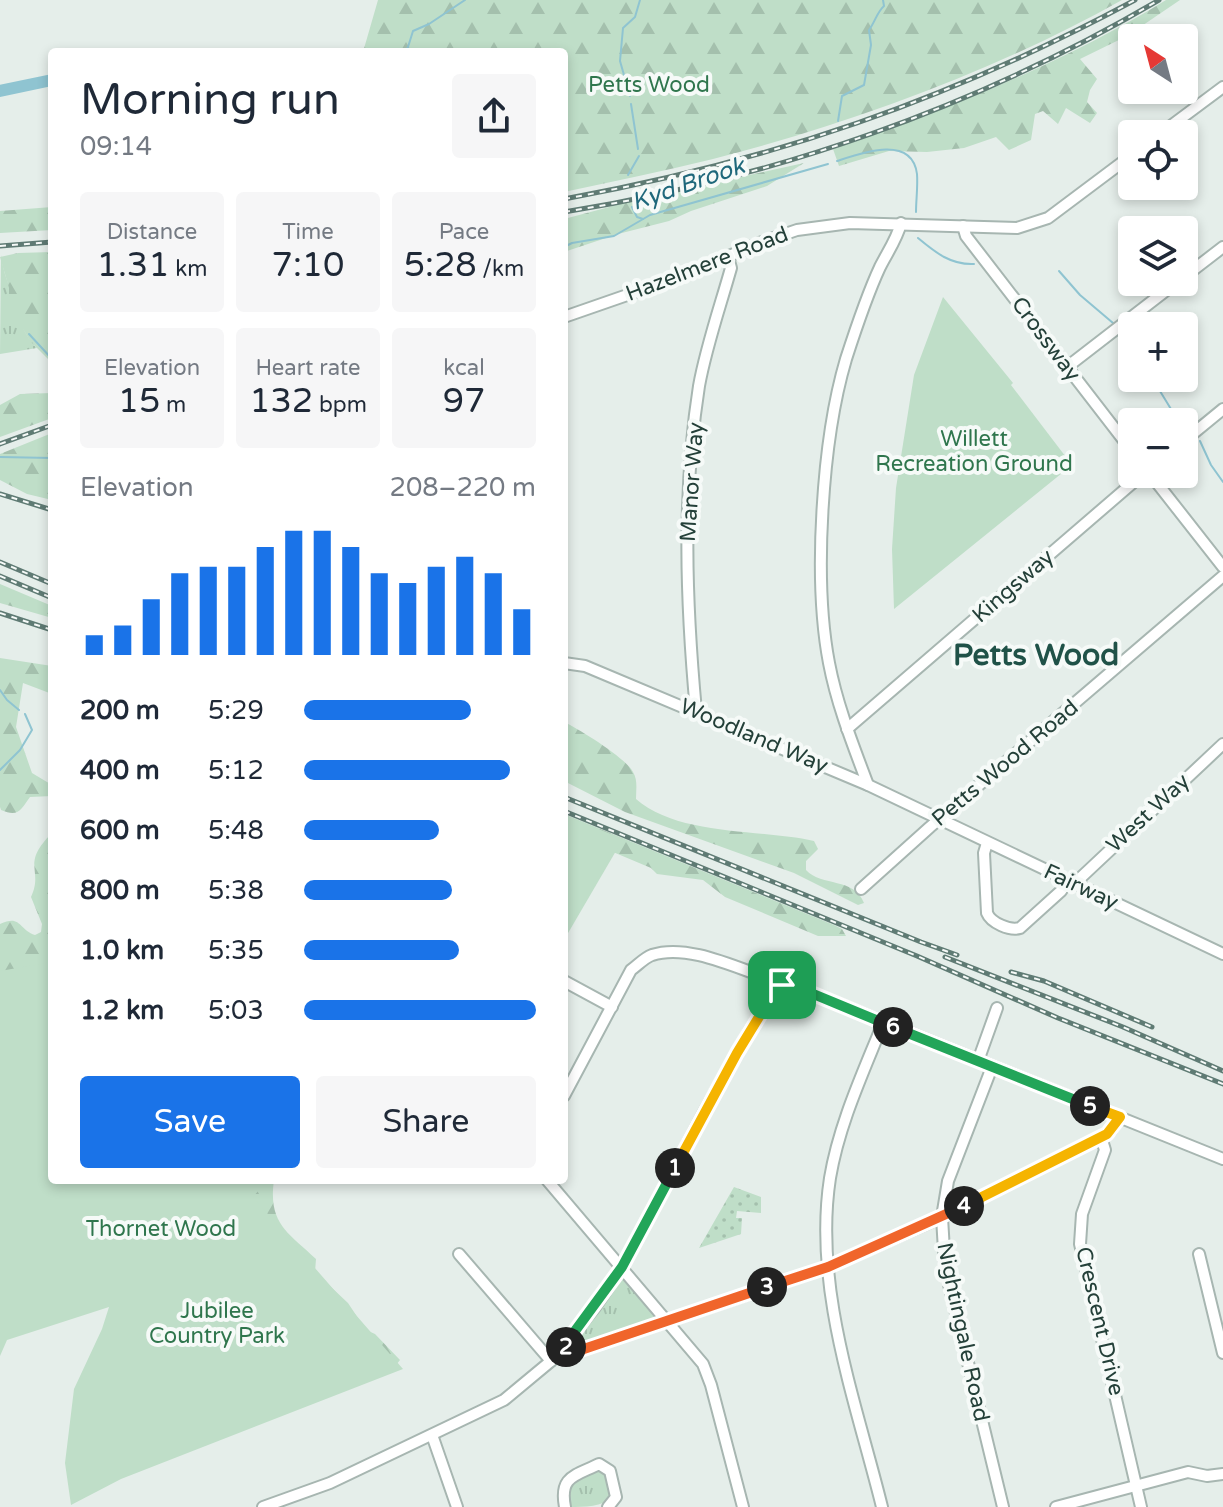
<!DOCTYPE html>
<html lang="en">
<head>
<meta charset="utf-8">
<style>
  body { margin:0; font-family:"Varela Round",sans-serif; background:#f6f6f7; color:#1f2937; height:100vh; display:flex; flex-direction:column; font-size:30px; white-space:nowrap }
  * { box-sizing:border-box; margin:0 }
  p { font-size:26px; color:#747a83 }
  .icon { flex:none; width:44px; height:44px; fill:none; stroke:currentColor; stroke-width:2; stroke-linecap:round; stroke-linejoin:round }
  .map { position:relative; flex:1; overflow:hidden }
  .sheet { position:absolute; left:48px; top:48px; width:520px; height:1136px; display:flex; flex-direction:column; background:#fff; border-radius:8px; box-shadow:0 4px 12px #0003 }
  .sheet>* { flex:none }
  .needle { width:52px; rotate:324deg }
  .tools { position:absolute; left:1118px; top:24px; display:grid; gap:16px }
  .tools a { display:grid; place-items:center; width:80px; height:80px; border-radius:8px; background:#fff; box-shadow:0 4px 12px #0003; font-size:40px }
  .pin { position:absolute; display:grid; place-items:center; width:68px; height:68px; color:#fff; margin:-34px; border-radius:16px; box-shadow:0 4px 12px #0006 }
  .km { position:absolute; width:40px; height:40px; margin:-20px; border-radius:50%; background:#222; color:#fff; font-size:22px; line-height:40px; text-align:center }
  .round { display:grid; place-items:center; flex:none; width:84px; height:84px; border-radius:8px; background:#f6f6f7 }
  .head { display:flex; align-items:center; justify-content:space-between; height:136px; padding:0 32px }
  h1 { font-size:44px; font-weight:600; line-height:60px }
  .figures { display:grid; grid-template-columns:repeat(3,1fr); gap:12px; height:136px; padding:8px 32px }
  .figures div { display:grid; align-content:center; border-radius:8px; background:#f6f6f7; text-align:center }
  .figures b { font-size:34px; font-weight:600 }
  .figures small { font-size:22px; font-weight:400 }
  .figures p { font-size:22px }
  .chart { height:224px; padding:16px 32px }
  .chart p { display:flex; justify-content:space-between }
  .chart svg { width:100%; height:144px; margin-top:8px; stroke:#1a73e8; stroke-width:6 }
  .primary-button { display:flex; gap:16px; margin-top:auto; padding:16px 32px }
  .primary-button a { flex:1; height:92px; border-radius:8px; background:#1a73e8; color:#fff; font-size:32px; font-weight:600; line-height:92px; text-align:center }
  .primary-button a+a { background:#f6f6f7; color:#1f2937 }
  ul { padding:0 32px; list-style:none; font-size:26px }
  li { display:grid; grid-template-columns:128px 96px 1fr; align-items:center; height:60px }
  li i { height:20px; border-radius:10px; background:#1a73e8 }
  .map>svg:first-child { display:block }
  .grass { fill:url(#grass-tufts) }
  .forest { fill:url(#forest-firs) }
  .park { fill:#bfdec8 }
  .garden { fill:url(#garden-dots) }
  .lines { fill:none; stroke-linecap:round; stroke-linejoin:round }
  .stream { stroke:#8fc4d1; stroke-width:2 }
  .river { stroke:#8fc4d1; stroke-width:12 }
  .minor-casing { stroke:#a7b6b1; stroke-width:14 }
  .minor { stroke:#fff; stroke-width:10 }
  .rail-casing { stroke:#5f7b74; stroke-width:5 }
  .rail { stroke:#f6faf8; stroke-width:2; stroke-dasharray:6; stroke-linecap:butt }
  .split-1-casing { stroke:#fff; stroke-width:16 }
  .split-2-casing { stroke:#fff; stroke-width:16 }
  .split-3-casing { stroke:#fff; stroke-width:16 }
  .split-4-casing { stroke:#fff; stroke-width:16 }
  .split-5-casing { stroke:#fff; stroke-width:16 }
  .split-6-casing { stroke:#fff; stroke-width:16 }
  .split-7-casing { stroke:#fff; stroke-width:16 }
  .split-1 { stroke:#f5b400; stroke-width:10 }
  .split-2 { stroke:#22a559; stroke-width:10 }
  .split-3 { stroke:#f0652b; stroke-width:10 }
  .split-4 { stroke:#f0652b; stroke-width:10 }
  .split-5 { stroke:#f5b400; stroke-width:10 }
  .split-6 { stroke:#22a559; stroke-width:10 }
  .split-7 { stroke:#22a559; stroke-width:10 }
  .labels { text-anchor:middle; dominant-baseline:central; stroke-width:8; stroke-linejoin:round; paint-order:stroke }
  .park-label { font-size:22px; fill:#2f764d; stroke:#f6faf8 }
  .street-label { font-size:22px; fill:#244039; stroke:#f6faf8 }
  .water-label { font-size:24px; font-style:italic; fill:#1f687b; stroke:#f6faf8 }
  .district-label { font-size:30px; font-weight:bold; fill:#205248; stroke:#f6faf8 }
</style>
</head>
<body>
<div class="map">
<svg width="1223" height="1507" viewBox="0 0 1223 1507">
  <defs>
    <pattern id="grass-tufts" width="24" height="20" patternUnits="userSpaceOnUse" patternTransform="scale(2)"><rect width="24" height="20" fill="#bfdec8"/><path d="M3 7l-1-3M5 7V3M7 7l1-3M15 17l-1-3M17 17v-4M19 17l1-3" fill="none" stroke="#a4c0ad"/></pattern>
    <pattern id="forest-firs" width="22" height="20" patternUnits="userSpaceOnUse" patternTransform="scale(2)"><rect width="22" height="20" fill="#bfdec8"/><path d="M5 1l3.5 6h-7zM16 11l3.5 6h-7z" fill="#a4c0ad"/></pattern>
    <pattern id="garden-dots" width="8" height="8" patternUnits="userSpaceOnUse" patternTransform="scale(2)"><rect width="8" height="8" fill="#bfdec8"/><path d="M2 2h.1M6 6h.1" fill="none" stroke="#a4c0ad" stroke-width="1.8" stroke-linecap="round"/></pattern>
  </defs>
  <rect width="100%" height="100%" fill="#e5eeea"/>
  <g class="grass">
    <path d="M1,255C3,269 6,278 11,291C19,313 20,331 37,348L0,354Z"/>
    <path d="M621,1278L627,1281L660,1321L577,1347L571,1344Z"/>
    <path d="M595,1469L607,1474L613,1497C602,1507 585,1507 569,1507C563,1481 574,1480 595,1469Z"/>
  </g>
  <g class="forest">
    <path d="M378,0H1122C995,71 853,123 713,159C664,171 614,181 564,192V52H363Z"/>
    <path d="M1166,0H1180L1127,36L1080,59L1097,79L1090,90L1087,102L1097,113L1090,123L1066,108L1058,124L1043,111L1035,114L1031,140L1009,150L996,137L964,148L927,152L889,151L839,166L833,149C947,109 1062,64 1166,0Z"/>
    <path d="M804,163L767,186L691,211L669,221L618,234L564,252V219L632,201Z"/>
    <path d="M52,207V230L0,233V211Z"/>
    <path d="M52,252V363L30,341L19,322L0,257L18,253Z"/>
    <path d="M52,393V418L0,437V405L20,394Z"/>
    <path d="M52,433V500L27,494L0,480V454Z"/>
    <path d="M0,584L52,606V618L0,603Z"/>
    <path d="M0,658L52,666V694L23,683L16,727L32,773L52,785V796L30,797C21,809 19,818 1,810L0,807Z"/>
    <path d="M564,722C579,729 626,758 633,772C638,780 636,790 636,799C678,836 760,829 814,841L818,849L806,861V870C822,887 854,877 864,903L858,905L794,873L625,812L564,781Z"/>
    <path d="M564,814L834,925L842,929L846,936H818L725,897L703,880L657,874L651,868L613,852L564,935Z"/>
    <path d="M52,833V1144L0,1110V924C21,914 18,929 35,935L41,932L42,924L31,897C44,869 20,865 52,833Z"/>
    <path d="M239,1180H274C268,1223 287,1232 316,1259L315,1272L348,1303L366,1330L375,1334L400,1360L396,1365L337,1305Z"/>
  </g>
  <g class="park">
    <path d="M943,297L1013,383L1011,385L1072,465L894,609L892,549L896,488L914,375Z"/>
    <path d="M564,815L623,839L564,940Z"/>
    <path d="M52,962V1180H268L253,1197L403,1369L121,1479L71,1505L65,1463L74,1389L102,1329L109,1307L7,1340L0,1356V971Z"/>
  </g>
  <path class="garden" d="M734,1187L761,1197V1213L737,1211L736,1218H742L741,1234L699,1248Z"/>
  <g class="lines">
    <g class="stream">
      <path d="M404,52L408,47L413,31L429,24L465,0"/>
      <path d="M630,96L620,61L623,28L635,17L640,0"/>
      <path d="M631,104L638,149"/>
      <path d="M838,121L842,96L864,85L871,45L869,30C875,22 877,12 884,6L883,0"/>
      <path d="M837,161C861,153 912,134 917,174C918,186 916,200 916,212"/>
      <path d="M628,175L639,156"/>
      <path d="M632,207L637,217L643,219"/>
      <path d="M918,238C936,253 951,265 974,264"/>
      <path d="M564,247L572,243L614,236L650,215L828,164"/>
      <path d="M1059,271L1080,295L1113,323"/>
      <path d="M29,334L52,359"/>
      <path d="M1124,338L1132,348"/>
      <path d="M1152,378L1174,414L1184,422"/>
      <path d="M1200,441L1211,465L1223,482"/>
      <path d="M0,457L52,458"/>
      <path d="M0,690L7,700L19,710"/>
      <path d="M0,770L20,750L32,730L25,714"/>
    </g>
    <path class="river" d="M0,91L52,80"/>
    <defs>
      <g id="minor">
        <path d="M1160,134L1223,87"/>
        <path d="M963,226L966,236L1132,451"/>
        <path d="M1184,277L1223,247"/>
        <path d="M564,317L682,276L762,242L797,230L850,223L1017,228L1048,218L1132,155"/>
        <path d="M1067,367L1177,282"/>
        <path d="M1184,441L1223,409"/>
        <path d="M1150,474L1223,567"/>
        <path d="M564,663L585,666L868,785L1223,954"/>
        <path d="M696,711C686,603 682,494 699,386C706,347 720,307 731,268L728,257"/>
        <path d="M847,729L1143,474"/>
        <path d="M868,785C853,745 837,705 829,663C813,579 822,440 846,359C856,328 866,297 880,267C887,253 897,239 901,223"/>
        <path d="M987,843L984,853L987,913C991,923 1010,931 1020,928L1061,891L1068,880"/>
        <path d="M1075,883L1223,744"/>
        <path d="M861,889L930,827L1223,576"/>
        <path d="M564,981L612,1007"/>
        <path d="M978,1061L997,1008"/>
        <path d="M992,1067L948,1181L942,1217L945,1268L1003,1507"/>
        <path d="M564,1096L631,970C638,965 644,958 652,955C694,941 754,978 794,986L1223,1159"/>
        <path d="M1101,1137L1105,1150L1082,1214L1080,1244L1141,1507"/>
        <path d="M547,1180L703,1364L711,1385L743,1507"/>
        <path d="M459,1254L551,1361"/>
        <path d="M1199,1254L1223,1353"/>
        <path d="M564,1346L575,1352L828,1267L942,1217L1101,1137L1111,1130L1120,1117"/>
        <path d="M432,1435L457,1507"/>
        <path d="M263,1507L330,1483L504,1400L551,1361L595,1307L622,1267L703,1114L750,1030L776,989L782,985"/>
        <path d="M565,1507C559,1476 575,1476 599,1464L610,1471L616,1497L608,1507"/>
        <path d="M882,1507C856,1402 813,1288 830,1178C839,1124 863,1073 883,1023"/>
        <path d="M1056,1507L1188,1472L1207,1476L1223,1474"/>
      </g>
    </defs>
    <use href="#minor" class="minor-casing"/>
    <use href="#minor" class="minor"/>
    <defs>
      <g id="rail">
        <path d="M564,199C772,161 949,100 1135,0"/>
        <path d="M564,212C772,179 977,107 1159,0"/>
        <path d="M0,246L52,242"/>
        <path d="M0,444L52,425"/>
        <path d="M0,494L52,510"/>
        <path d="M0,562L52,584"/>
        <path d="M0,576L52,598"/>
        <path d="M0,613L52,630"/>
        <path d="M564,797L921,942L957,955"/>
        <path d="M564,811L917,956L1058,1018L1223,1084"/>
        <path d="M945,957L1123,1027L1223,1071"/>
        <path d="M1011,972L1044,981L1152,1027"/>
      </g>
    </defs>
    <use href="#rail" class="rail-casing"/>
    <use href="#rail" class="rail"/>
  </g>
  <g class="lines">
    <defs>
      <path id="split-1" d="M675,1168L737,1053L776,989L782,985"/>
      <path id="split-2" d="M566,1347L564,1346L622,1267L675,1168"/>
      <path id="split-3" d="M566,1347L575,1352L767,1287"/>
      <path id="split-4" d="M767,1287L828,1267L964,1206"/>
      <path id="split-5" d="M964,1206L1107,1134L1120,1117L1090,1106"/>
      <path id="split-6" d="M893,1027L1090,1106"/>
      <path id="split-7" d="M782,985L794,986L893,1027"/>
    </defs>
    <use href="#split-1" class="split-1-casing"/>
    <use href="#split-2" class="split-2-casing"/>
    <use href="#split-3" class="split-3-casing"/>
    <use href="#split-4" class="split-4-casing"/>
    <use href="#split-5" class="split-5-casing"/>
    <use href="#split-6" class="split-6-casing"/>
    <use href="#split-7" class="split-7-casing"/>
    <use href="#split-1" class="split-1"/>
    <use href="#split-2" class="split-2"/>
    <use href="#split-3" class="split-3"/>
    <use href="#split-4" class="split-4"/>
    <use href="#split-5" class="split-5"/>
    <use href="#split-6" class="split-6"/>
    <use href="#split-7" class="split-7"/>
  </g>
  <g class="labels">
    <g class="park-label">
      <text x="649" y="85">Petts Wood</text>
      <text x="974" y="439">Willett<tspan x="974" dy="25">Recreation Ground</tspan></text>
      <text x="161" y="1229">Thornet Wood</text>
      <text x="217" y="1311">Jubilee<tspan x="217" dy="25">Country Park</tspan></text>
    </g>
    <g class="street-label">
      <text transform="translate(707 264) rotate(-21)">Hazelmere Road</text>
      <text transform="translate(1046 339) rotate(53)">Crossway</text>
      <text transform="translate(692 482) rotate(-86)">Manor Way</text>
      <text transform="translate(1013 586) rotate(-41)">Kingsway</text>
      <text transform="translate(754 736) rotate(23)">Woodland Way</text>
      <text transform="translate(1005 763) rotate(-40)">Petts Wood Road</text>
      <text transform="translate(1148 813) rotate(-43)">West Way</text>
      <text transform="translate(1081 887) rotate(25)">Fairway</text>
      <text transform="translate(1100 1321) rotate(77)">Crescent Drive</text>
      <text transform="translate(963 1332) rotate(78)">Nightingale Road</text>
    </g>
    <g class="water-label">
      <text transform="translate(688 184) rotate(-19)">Kyd Brook</text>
    </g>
    <g class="district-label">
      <text x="1036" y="655">Petts Wood</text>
    </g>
  </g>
</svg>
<div class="tools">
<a><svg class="needle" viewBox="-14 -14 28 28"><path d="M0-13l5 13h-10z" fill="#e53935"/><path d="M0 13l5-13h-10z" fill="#747a83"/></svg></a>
<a><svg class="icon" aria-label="locate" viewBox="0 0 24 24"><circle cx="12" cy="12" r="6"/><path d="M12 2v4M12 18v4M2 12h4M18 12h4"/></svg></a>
<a><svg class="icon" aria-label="layers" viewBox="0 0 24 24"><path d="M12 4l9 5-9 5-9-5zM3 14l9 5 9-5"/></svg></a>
<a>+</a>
<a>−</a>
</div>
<div class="pin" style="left:782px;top:985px;background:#1e9e55"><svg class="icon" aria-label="arrive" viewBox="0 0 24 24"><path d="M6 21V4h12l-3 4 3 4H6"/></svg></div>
<b class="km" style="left:675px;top:1168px">1</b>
<b class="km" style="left:566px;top:1347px">2</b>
<b class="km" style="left:767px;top:1287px">3</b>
<b class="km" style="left:964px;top:1206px">4</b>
<b class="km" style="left:1090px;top:1106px">5</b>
<b class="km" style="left:893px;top:1027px">6</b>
<section class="sheet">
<div class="head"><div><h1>Morning run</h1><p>09:14</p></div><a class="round"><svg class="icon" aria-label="share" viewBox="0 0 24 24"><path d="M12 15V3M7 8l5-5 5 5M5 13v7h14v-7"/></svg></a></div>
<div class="figures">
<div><p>Distance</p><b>1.31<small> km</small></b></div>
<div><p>Time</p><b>7:10</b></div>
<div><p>Pace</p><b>5:28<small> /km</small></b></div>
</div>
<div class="figures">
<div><p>Elevation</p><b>15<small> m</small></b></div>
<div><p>Heart rate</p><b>132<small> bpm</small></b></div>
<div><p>kcal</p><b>97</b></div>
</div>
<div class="chart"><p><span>Elevation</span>208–220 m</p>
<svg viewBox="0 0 160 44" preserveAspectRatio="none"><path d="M5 44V38M15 44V35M25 44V27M35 44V19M45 44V17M55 44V17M65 44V11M75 44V6M85 44V6M95 44V11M105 44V19M115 44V22M125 44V17M135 44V14M145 44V19M155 44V30"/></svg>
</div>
<ul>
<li><b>200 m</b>5:29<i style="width:72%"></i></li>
<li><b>400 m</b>5:12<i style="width:89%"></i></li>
<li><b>600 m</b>5:48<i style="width:58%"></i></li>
<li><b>800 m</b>5:38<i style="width:64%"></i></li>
<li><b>1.0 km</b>5:35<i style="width:67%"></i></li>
<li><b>1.2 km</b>5:03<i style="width:100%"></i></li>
</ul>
<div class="primary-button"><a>Save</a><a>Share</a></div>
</section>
</div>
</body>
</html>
